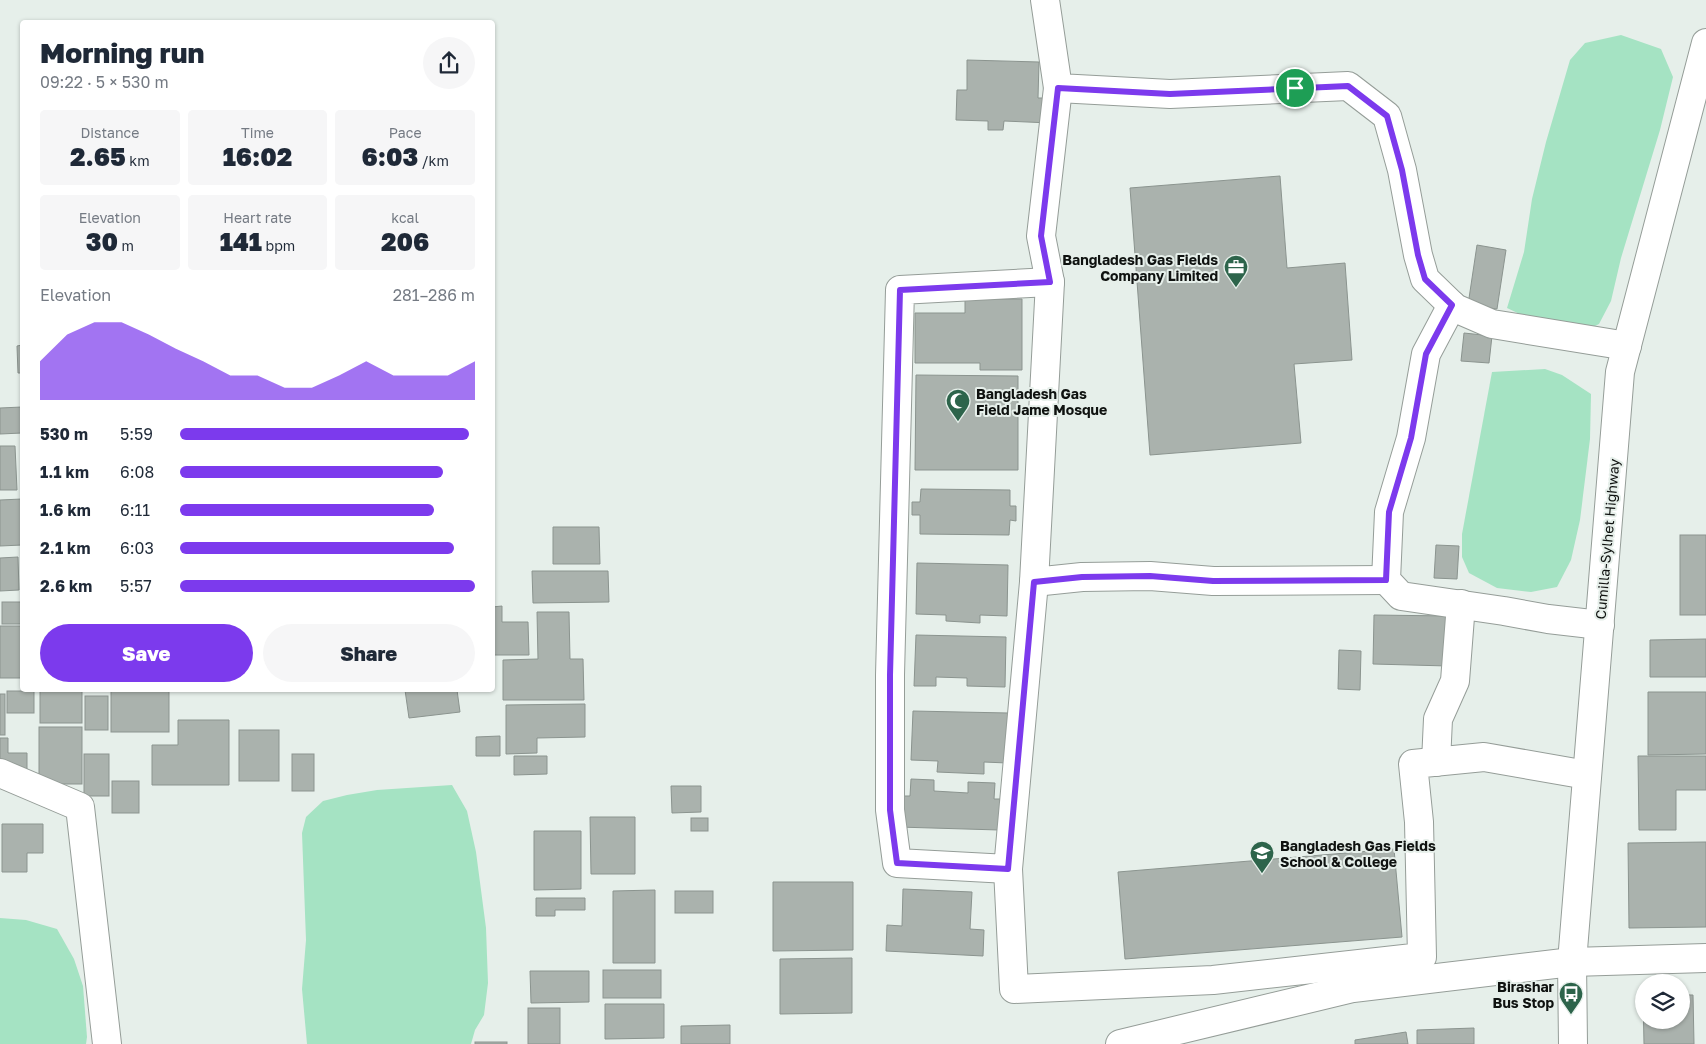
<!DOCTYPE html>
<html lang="en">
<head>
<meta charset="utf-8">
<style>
  body { margin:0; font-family:"Golos Text",sans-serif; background:#f6f6f7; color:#1f2937; height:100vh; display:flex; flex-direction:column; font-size:19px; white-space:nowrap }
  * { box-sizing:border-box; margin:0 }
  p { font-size:16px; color:#747a83 }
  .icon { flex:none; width:28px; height:28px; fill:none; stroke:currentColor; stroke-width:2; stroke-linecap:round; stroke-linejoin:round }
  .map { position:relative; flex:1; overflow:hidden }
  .sheet { position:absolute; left:20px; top:20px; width:475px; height:672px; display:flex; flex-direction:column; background:#fff; border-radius:5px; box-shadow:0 1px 4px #0004 }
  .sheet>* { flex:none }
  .controls { position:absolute; left:1635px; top:974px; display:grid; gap:10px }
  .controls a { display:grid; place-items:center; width:55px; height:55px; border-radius:50%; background:#fff; box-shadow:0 1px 4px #0004; font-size:25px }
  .pin { position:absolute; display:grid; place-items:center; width:42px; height:42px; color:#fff; margin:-21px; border:2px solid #fff; border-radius:50%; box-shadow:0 1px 5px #0007 }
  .round { display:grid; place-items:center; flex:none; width:52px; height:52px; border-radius:26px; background:#f6f6f7 }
  .summary { display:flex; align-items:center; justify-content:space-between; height:85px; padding:0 20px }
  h1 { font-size:28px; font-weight:800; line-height:38px }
  .stats { display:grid; grid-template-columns:repeat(3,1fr); gap:8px; height:85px; padding:5px 20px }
  .stats div { display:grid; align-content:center; border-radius:5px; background:#f6f6f7; text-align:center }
  .stats b { font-size:25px; font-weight:800 }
  .stats small { font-size:14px; font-weight:400 }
  .stats p { font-size:14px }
  .chart { height:140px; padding:10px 20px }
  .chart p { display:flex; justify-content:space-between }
  .chart svg { width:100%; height:90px; margin-top:5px; fill:#7c3aed; opacity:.7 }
  .action { display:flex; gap:10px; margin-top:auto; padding:10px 20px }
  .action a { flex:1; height:58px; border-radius:30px; background:#7c3aed; color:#fff; font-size:20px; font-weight:800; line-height:58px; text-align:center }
  .action a+a { background:#f6f6f7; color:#1f2937 }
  ul { padding:0 20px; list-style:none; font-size:16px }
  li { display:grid; grid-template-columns:80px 60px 1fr; align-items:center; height:38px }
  li i { height:12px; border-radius:6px; background:#7c3aed }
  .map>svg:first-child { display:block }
  .water { fill:#a5e3c3 }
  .building { fill:#aab2ad; stroke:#8b948f }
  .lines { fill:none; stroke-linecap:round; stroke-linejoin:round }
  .street-casing { stroke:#959d98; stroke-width:30 }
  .highway-casing { stroke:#959d98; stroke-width:30 }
  .street { stroke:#fff; stroke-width:28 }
  .highway { stroke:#fff; stroke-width:28 }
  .route-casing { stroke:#fff; stroke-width:10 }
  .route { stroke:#7c3aed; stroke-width:6 }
  .labels { text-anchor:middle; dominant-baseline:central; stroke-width:4; stroke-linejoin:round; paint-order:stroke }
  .poi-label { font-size:14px; font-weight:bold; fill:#0f1210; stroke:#e6efea; text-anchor:end }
  .street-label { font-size:14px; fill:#0f1210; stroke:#e6efea }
</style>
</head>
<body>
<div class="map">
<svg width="1706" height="1044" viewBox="0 0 1706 1044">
  <rect width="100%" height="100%" fill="#e6efea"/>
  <g class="water">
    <path d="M1621,35L1661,49L1673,77L1660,130L1621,258L1611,301L1599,324L1585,331L1543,325L1507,308L1524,252L1532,199L1546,142L1570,60L1585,43Z"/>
    <path d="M1545,369L1562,375L1591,394L1590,439L1580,520L1571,560L1557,587L1531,592L1497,588L1469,573L1462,557V534L1492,372Z"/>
    <path d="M452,785L467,811L476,852L486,928L488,983L484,1015L475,1030L471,1044H307L302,989L306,940L302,833L306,817L323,801L347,795L377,790Z"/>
    <path d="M0,918L26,920L57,929L74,959L83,986L87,1037L86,1044H0Z"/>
  </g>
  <g class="building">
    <path d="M967,60L1039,62L1038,98H1051L1050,123L1004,121L1003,130H988V121L956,120L957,90H967Z"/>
    <path d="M1280,176L1287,268L1345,263L1352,360L1294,364L1301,443L1150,455L1130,188Z"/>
    <path d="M1477,245L1506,250L1497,309L1468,305Z"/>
    <path d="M965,299H1022V370H980V363H915V313H965Z"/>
    <path d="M1464,333L1492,336L1489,363L1461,361Z"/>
    <path d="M22,345V373H18L17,346Z"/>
    <path d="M916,375L1018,376V470H915Z"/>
    <path d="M22,407V441V433L0,434V408Z"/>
    <path d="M0,446H15L17,490H0Z"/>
    <path d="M921,489L1010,490V506H1016V521L1010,520L1009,535L920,534V515H912V502H920Z"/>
    <path d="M22,499V545L0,546V500Z"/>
    <path d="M553,527H599L600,564H553Z"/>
    <rect x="1680" y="535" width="26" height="80"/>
    <path d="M1436,545L1459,546L1457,579L1434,578Z"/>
    <path d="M18,557L19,590L0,591V558Z"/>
    <path d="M917,563L1008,565L1007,616L980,615V623L946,621V615L916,614Z"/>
    <path d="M532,571H608L609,602L533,603Z"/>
    <rect x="2" y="602" width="20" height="22"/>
    <path d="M502,606V622H528L529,655H492V607Z"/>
    <path d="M537,612H569L570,659H583L584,700H503V660L538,659Z"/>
    <path d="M1374,615L1449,616L1448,666L1373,664Z"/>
    <rect x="0" y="626" width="22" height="52"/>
    <path d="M916,635L1006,637L1005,687L967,686V678L936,677V686H914Z"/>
    <path d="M1706,639V677H1650V640Z"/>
    <path d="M1339,650L1361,651L1360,690L1338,689Z"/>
    <rect x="40" y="690" width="42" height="33"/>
    <rect x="111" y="690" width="58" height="42"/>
    <path d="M405,690H457L460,712L409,718Z"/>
    <rect x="7" y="691" width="27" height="22"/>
    <path d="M1648,692H1706V754L1648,755Z"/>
    <rect x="0" y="694" width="5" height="41"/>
    <rect x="85" y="696" width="23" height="34"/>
    <path d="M585,704V737L537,738V753L506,754V705Z"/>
    <path d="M913,711L1008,713L1007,763L984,762V774L937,772L938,761L911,760Z"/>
    <path d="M178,720H229V785H152V745H178Z"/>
    <rect x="39" y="727" width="43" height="57"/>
    <rect x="239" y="730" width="40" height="51"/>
    <path d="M500,736V756H476V737Z"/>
    <path d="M0,738H8V753H27V769H0Z"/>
    <rect x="84" y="754" width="25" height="42"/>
    <rect x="292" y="754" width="22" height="37"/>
    <path d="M514,756H547V774L514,775Z"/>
    <path d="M1638,756H1706V790H1676V830H1639Z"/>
    <path d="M911,779L934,780V791L968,793V782L995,783L994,799H1000L999,830L898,827L899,796H910Z"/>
    <rect x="112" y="781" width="27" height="32"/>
    <path d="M671,786H701V812L672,813Z"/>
    <path d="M590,817H635V874H591Z"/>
    <rect x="691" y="818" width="17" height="13"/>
    <path d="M2,824H43V853H27V872H2Z"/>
    <path d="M534,831H581V889L534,890Z"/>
    <path d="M1706,842V927L1629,928L1628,843Z"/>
    <path d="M1394,849L1402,937L1125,959L1118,872Z"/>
    <path d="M773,882H853V950L773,951Z"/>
    <path d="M903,889L972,892L970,929L984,930L983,956L886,951L887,925L902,926Z"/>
    <path d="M655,890V963H613V891Z"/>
    <rect x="675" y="891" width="38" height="22"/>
    <path d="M536,898H585V910H555V916H536Z"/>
    <path d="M852,958V1013L780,1014V959Z"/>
    <rect x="603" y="970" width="58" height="28"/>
    <path d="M530,971H589V1002L531,1003Z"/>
    <path d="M1643,995L1644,1020H1681V995H1693L1694,1044H1644Z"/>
    <path d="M605,1004H664V1038L605,1039Z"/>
    <rect x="528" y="1008" width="32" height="36"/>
    <path d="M730,1025V1044H681V1026Z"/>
    <path d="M1474,1028V1044H1417V1030Z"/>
    <path d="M1406,1032L1408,1044H1355V1040Z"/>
    <rect x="475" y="1042" width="32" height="2"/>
  </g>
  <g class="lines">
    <defs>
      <g id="street">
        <path d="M1045,0L1058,88L1170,94L1348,86L1387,116L1402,170L1418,255L1425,279L1455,308L1492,324L1627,346"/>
        <path d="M1058,88L1041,236L1050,282L1034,582L1082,577L1150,576L1213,581L1386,580"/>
        <path d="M1452,305L1426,354L1411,438L1389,512L1386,580L1401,596L1504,611L1548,619L1600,625"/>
        <path d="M1034,582L1008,869L897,863L890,810V675L900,290L1050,282"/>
        <path d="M1436,762L1438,719L1455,681L1461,604"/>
        <path d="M0,773L80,807L107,1044"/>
        <path d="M1008,869L1014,989L1213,980L1422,957L1419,822L1413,764L1484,757L1587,775"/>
        <path d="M1120,1044L1353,988L1572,962L1706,958"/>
      </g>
      <path id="highway" d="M1573,1044L1572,962L1620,372L1706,43"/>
    </defs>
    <use href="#street" class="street-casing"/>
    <use href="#highway" class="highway-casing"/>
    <use href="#street" class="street"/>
    <use href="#highway" class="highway"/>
  </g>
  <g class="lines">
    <defs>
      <path id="route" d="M1348,86L1387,116L1402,170L1418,255L1425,279L1452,305L1426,354L1411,438L1389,512L1386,580L1213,581L1150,576L1082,577L1034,582L1008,869L897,863L890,810V675L900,290L1050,282L1041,236L1058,88L1170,94Z"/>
    </defs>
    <use href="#route" class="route-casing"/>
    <use href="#route" class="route"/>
  </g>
  <defs>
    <symbol id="office-pin" viewBox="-11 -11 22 30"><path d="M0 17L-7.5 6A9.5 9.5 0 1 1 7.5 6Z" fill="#2d644b" stroke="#e6efea"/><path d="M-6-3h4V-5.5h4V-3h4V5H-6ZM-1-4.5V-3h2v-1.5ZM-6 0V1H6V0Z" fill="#fff"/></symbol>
    <symbol id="mosque-pin" viewBox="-11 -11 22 30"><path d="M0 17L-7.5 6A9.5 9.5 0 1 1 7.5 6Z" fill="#2d644b" stroke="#e6efea"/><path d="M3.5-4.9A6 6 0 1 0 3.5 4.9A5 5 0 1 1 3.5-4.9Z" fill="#fff"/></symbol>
    <symbol id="school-pin" viewBox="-11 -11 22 30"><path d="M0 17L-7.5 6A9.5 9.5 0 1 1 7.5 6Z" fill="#2d644b" stroke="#e6efea"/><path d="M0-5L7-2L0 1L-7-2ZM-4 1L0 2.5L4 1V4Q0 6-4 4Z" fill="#fff"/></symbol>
    <symbol id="bus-pin" viewBox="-11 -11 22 30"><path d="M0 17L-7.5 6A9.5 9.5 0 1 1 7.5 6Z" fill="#2d644b" stroke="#e6efea"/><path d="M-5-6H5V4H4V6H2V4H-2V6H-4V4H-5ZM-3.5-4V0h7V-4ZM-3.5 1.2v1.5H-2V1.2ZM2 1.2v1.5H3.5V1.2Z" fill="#fff"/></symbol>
  </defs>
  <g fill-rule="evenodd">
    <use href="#office-pin" x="1222" y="253" width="28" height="38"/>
    <use href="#mosque-pin" x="944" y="387" width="28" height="38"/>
    <use href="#school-pin" x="1248" y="839" width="28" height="38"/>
    <use href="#bus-pin" x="1557" y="980" width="28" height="38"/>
  </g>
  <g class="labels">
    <g class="poi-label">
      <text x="1218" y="259">Bangladesh Gas Fields<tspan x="1218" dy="16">Company Limited</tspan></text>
      <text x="976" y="393" text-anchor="start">Bangladesh Gas<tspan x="976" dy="16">Field Jame Mosque</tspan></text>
      <text x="1280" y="845" text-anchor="start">Bangladesh Gas Fields<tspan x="1280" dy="16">School &amp; College</tspan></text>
      <text x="1554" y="986">Birashar<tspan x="1554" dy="16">Bus Stop</tspan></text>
    </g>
    <g class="street-label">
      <text transform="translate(1607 539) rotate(-85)">Cumilla-Sylhet Highway</text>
    </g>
  </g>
</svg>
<div class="controls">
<a><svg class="icon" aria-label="layers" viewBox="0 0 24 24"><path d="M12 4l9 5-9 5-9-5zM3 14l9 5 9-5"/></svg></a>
</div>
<div class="pin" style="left:1295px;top:88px;background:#1e9e55"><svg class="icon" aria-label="arrive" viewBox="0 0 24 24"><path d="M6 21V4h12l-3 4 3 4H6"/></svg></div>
<section class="sheet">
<div class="summary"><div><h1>Morning run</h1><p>09:22 · 5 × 530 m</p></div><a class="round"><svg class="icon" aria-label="share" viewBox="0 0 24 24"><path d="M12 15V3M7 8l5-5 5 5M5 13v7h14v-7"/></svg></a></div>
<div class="stats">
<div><p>Distance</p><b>2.65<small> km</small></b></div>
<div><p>Time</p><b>16:02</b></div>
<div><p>Pace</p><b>6:03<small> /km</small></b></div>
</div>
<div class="stats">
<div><p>Elevation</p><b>30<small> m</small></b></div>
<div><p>Heart rate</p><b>141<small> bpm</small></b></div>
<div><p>kcal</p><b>206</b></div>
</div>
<div class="chart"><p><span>Elevation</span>281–286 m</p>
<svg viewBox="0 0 160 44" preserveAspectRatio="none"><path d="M0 44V25L10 12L20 6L30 6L40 12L50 19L60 25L70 32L80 32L90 38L100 38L110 32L120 25L130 32L140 32L150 32L160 25V44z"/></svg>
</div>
<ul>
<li><b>530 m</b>5:59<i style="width:98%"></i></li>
<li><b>1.1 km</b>6:08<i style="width:89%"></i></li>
<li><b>1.6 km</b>6:11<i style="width:86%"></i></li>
<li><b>2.1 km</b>6:03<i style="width:93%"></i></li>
<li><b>2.6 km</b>5:57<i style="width:100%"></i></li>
</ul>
<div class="action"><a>Save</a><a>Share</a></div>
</section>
</div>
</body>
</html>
